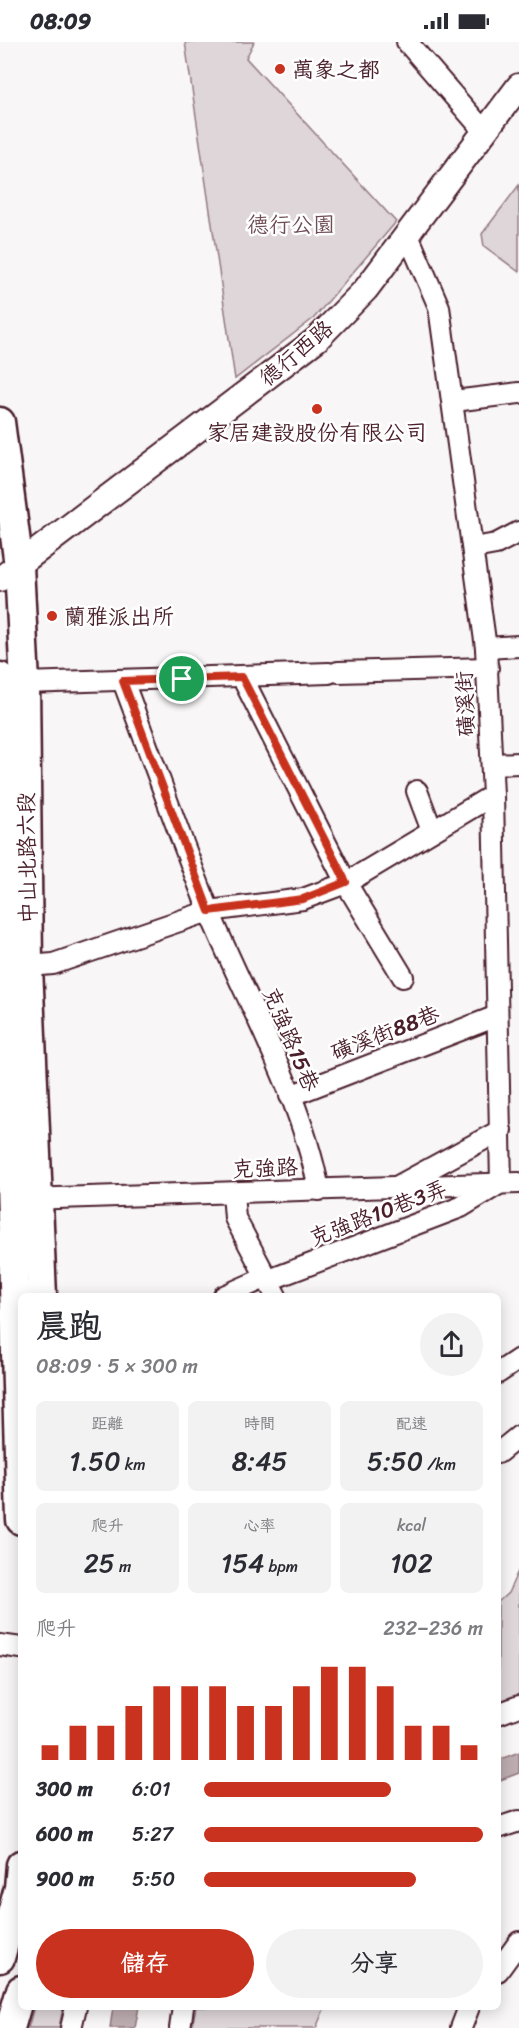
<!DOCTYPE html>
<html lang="zh-TW">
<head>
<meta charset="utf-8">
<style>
  body { margin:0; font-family:Sriracha,"LXGW WenKai TC",sans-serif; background:#f2f2f3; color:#2b2b33; height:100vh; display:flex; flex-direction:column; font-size:22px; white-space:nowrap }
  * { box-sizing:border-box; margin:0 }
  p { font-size:20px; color:#7c7c81 }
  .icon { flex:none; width:33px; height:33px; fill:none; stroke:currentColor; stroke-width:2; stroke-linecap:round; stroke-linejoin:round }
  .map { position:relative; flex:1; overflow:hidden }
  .panel { position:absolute; left:18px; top:1251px; width:483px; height:717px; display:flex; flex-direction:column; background:#fff; border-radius:9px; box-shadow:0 3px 15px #0003 }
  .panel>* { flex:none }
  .pin { position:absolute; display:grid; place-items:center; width:51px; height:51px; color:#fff; margin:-26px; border:3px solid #fff; border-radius:50%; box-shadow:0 2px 6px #0007 }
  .round { display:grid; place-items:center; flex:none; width:63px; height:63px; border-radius:32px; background:#f2f2f3 }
  .overview { display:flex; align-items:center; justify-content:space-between; height:102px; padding:0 18px }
  h1 { font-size:33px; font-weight:600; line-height:45px }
  .metrics { display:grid; grid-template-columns:repeat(3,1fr); gap:9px; height:102px; padding:6px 18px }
  .metrics div { display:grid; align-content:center; border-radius:9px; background:#f2f2f3; text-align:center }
  .metrics b { font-size:26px; font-weight:600 }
  .metrics small { font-size:16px; font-weight:400 }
  .metrics p { font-size:16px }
  .chart { height:168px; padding:12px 18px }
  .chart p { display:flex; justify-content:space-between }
  .chart svg { width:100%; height:108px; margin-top:6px; stroke:#c8321e; stroke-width:6 }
  .cta { display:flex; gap:12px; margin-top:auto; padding:12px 18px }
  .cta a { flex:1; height:69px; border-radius:36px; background:#c8321e; color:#fff; font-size:24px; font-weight:600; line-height:69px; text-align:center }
  .cta a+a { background:#f2f2f3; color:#2b2b33 }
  ul { padding:0 18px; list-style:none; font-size:20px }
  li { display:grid; grid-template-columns:96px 72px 1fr; align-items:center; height:45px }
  li i { height:15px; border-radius:8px; background:#c8321e }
  .status { display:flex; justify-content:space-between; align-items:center; height:42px; padding:0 30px; background:#fff; direction:ltr }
  .status svg { height:16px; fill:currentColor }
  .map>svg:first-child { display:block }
  .green { fill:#ded6d9; stroke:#947a82; stroke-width:1.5 }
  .water { fill:#bdadb0; stroke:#8f747b; stroke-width:1.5 }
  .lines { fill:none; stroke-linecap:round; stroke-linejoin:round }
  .minor-casing { stroke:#4a1f2b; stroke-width:24 }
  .tertiary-casing { stroke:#4a1f2b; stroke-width:28 }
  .secondary-casing { stroke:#4a1f2b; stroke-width:33 }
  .minor { stroke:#fff; stroke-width:20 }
  .tertiary { stroke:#fff; stroke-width:24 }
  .secondary { stroke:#fff; stroke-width:28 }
  .route-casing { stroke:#fff; stroke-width:12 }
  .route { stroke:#c8321e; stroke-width:8 }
  .poi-dot { fill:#c8321e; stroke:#fff; stroke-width:2 }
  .labels { text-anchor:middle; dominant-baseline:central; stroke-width:5; stroke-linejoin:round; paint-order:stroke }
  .poi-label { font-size:22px; fill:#4a1f2b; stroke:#fff; text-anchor:start }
  .park-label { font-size:22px; fill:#6f4d56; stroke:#fff }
  .street-label { font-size:22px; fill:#4a1f2b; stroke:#fff }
</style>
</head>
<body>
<div class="status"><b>08:09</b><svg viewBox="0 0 49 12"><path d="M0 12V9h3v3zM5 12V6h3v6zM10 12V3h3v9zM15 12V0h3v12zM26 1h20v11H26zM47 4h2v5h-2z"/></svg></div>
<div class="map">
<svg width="519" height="1986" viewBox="0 0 519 1986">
  <rect width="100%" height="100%" fill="#f8f6f7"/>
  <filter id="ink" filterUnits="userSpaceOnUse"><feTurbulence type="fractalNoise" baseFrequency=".0167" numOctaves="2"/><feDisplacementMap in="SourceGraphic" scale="12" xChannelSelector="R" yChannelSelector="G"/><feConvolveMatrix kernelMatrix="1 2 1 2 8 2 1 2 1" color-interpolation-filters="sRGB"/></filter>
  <g filter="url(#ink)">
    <g class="green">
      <path d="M185,0H254L246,16L396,180L314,276L235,337Z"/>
      <path d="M519,143V230L484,204L482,192Z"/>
      <path d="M519,1527V1657L498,1665V1560L508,1551Z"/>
      <path d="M34,1965H63L59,1986H28Z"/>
      <path d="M196,1965H325L316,1986H192Z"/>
    </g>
    <g class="water">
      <path d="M519,1710V1731L498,1739V1718Z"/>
      <path d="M113,1965H139L135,1986H110Z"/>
    </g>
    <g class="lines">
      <defs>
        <g id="minor">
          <path d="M407,0L484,89"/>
          <path d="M407,191L439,265L486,606L493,753L501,1141"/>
          <path d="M454,359L519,351"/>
          <path d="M474,506L496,502L519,490"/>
          <path d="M486,606L519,604"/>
          <path d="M338,630L488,626"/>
          <path d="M242,635L346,841L403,935"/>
          <path d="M123,639C152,716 179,793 209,869C247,961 300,1050 319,1148"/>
          <path d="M25,641L329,631"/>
          <path d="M492,722L519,721"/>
          <path d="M417,749L432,789"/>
          <path d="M17,925L53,922L209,869L303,857L346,841L493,753"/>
          <path d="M290,1054L497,974"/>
          <path d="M398,1144L501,1088"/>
          <path d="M233,1151L235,1176L276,1254"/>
          <path d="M27,1157L519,1141"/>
          <path d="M269,1238L461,1165L499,1142"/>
          <path d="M224,1254L267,1235"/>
          <path d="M498,1331L519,1317"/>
          <path d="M498,1411L519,1394"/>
          <path d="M0,1603L21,1606"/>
          <path d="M498,1672L519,1664"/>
          <path d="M498,1786L519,1779"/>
          <path d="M498,1929L519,1900"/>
          <path d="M71,1986L76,1965"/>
          <path d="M180,1986L183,1965"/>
          <path d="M461,1986L469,1965"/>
        </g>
        <path id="tertiary" d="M0,537L317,297L366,247L519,44"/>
        <g id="secondary">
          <path d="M0,380L19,524L25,641L28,924L42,1254"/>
          <path d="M0,635L3,873L21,1478"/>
          <path d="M0,1916L19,1846L21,1823"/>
          <path d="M10,1986L21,1948"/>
        </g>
      </defs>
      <use href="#minor" class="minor-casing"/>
      <use href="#tertiary" class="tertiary-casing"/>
      <use href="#secondary" class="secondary-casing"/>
      <use href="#minor" class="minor"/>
      <use href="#tertiary" class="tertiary"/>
      <use href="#secondary" class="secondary"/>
    </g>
  </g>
  <g class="lines" filter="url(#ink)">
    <defs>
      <path id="route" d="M242,635L346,840L303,857L209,869L123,639Z"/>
    </defs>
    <use href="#route" class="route-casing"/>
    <use href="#route" class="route"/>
  </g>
  <g class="poi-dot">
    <circle cx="280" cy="27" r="6"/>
    <circle cx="317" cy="367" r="6"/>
    <circle cx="52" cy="574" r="6"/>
  </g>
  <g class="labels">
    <g class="poi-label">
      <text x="292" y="27">萬象之都</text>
      <text x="317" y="390" text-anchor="middle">家居建設股份有限公司</text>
      <text x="64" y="574">蘭雅派出所</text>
    </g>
    <g class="park-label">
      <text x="291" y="182">德行公園</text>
    </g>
    <g class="street-label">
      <text transform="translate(296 311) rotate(-40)">德行西路</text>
      <text transform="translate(465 662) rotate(-92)">磺溪街</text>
      <text transform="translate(27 816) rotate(-91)">中山北路六段</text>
      <text transform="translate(385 991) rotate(-21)">磺溪街88巷</text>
      <text transform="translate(291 997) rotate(67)">克強路15巷</text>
      <text transform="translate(265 1126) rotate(-2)">克強路</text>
      <text transform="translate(378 1171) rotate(-21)">克強路10巷3弄</text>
    </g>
  </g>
</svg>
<div class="pin" style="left:182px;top:637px;background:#1e9e55"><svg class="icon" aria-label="arrive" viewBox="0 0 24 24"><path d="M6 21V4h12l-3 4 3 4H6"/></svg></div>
<section class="panel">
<div class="overview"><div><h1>晨跑</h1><p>08:09 · 5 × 300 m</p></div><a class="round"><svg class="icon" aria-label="share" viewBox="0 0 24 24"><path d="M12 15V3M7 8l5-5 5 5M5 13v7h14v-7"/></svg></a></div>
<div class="metrics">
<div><p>距離</p><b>1.50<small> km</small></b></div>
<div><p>時間</p><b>8:45</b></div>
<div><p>配速</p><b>5:50<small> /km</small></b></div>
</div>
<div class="metrics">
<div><p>爬升</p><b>25<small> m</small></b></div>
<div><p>心率</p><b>154<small> bpm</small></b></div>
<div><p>kcal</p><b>102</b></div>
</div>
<div class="chart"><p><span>爬升</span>232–236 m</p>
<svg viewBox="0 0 160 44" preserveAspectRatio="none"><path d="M5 44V38M15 44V30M25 44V30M35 44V22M45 44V14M55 44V14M65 44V14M75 44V22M85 44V22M95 44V14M105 44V6M115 44V6M125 44V14M135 44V30M145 44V30M155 44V38"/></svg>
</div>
<ul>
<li><b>300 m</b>6:01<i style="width:67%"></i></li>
<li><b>600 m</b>5:27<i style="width:100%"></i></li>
<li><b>900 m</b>5:50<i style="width:76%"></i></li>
</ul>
<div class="cta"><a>儲存</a><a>分享</a></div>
</section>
</div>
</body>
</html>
